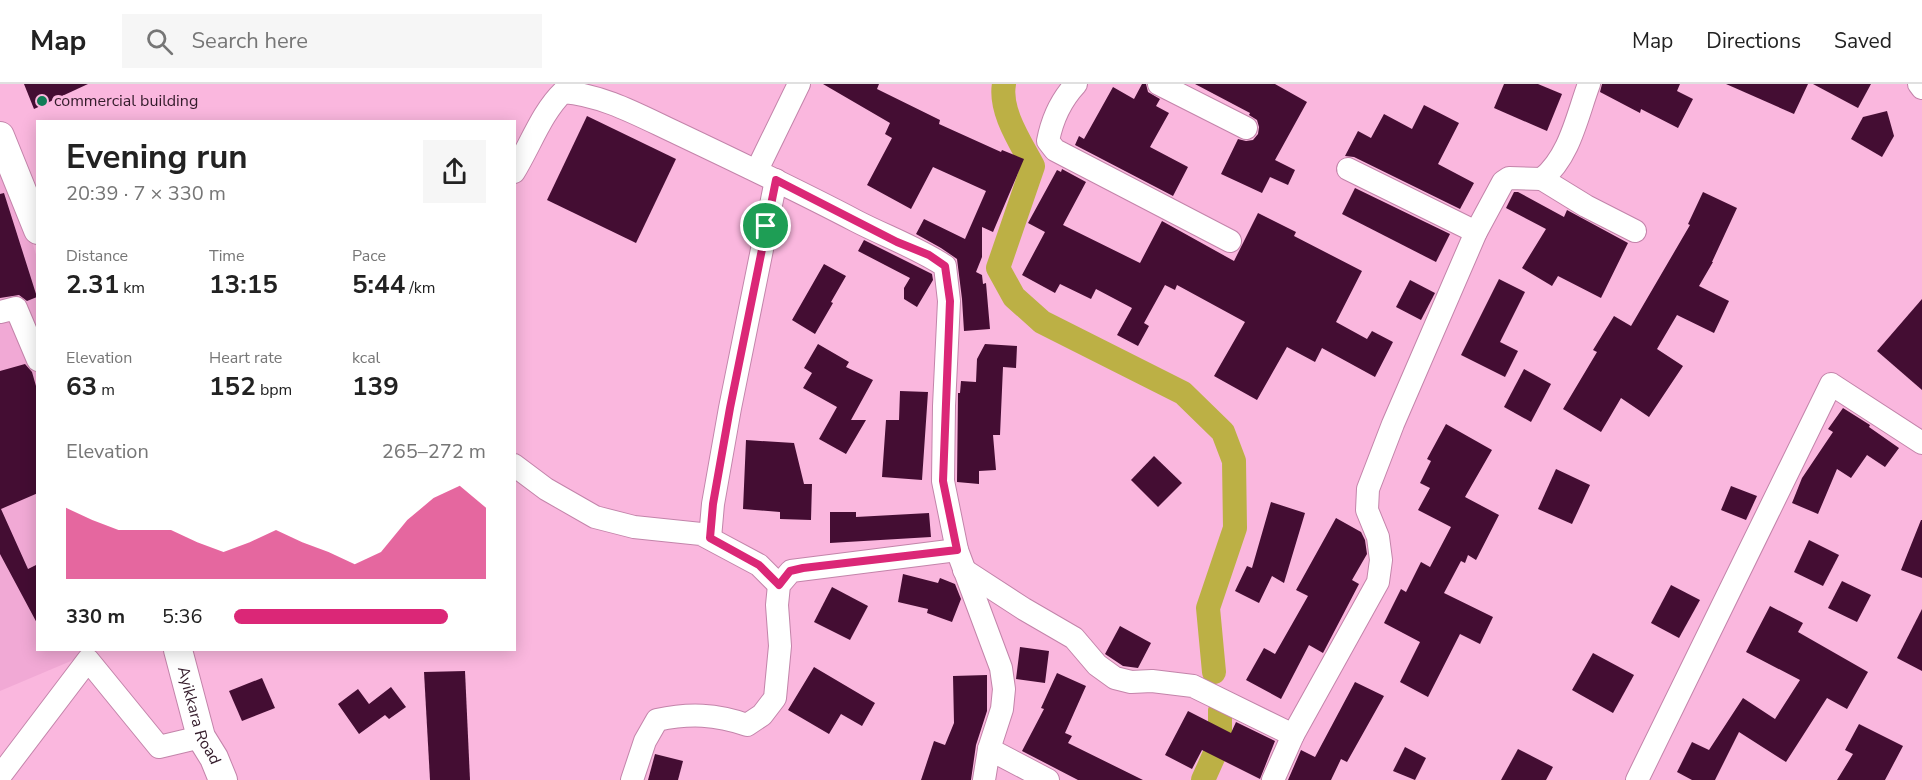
<!DOCTYPE html>
<html lang="en">
<head>
<meta charset="utf-8">
<style>
  body { margin:0; font-family:"Nunito Sans",sans-serif; background:#f6f6f6; color:#222; height:100vh; display:flex; flex-direction:column; font-size:22px; white-space:nowrap }
  * { box-sizing:border-box; margin:0 }
  p { font-size:20px; color:#767676 }
  .icon { flex:none; width:33px; height:33px; fill:none; stroke:currentColor; stroke-width:2; stroke-linecap:round; stroke-linejoin:round }
  .map { position:relative; flex:1; overflow:hidden }
  .side { position:absolute; left:36px; top:36px; width:480px; height:531px; display:flex; flex-direction:column; background:#fff; border-radius:0px; box-shadow:0 3px 15px #0003 }
  .side>* { flex:none }
  .pin { position:absolute; display:grid; place-items:center; width:51px; height:51px; color:#fff; margin:-26px; border:3px solid #fff; border-radius:50%; box-shadow:0 2px 6px #0007 }
  .round { display:grid; place-items:center; flex:none; width:63px; height:63px; border-radius:0px; background:#f6f6f6 }
  .overview { display:flex; align-items:center; justify-content:space-between; height:102px; padding:0 30px }
  h1 { font-size:33px; font-weight:700; line-height:45px }
  .figures { display:grid; grid-template-columns:repeat(3,1fr); gap:9px; height:102px; padding:6px 30px }
  .figures div { display:grid; align-content:center }
  .figures b { font-size:26px; font-weight:700 }
  .figures small { font-size:16px; font-weight:400 }
  .figures p { font-size:16px }
  .chart { height:168px; padding:12px 30px }
  .chart p { display:flex; justify-content:space-between }
  .chart svg { width:100%; height:108px; margin-top:6px; fill:#db2777; opacity:.7 }
  ul { padding:0 30px; list-style:none; font-size:20px }
  li { display:grid; grid-template-columns:96px 72px 1fr; align-items:center; height:45px }
  li i { height:15px; border-radius:8px; background:#db2777 }
  header { display:flex; align-items:center; gap:36px; box-sizing:border-box; height:84px; padding:0 30px; background:#fff; border-bottom:2px solid #e0e0e0 }
  header strong { font-size:28px }
  nav { display:flex; gap:33px; margin-inline-start:auto; font-size:21px }
  .search { width:420px; height:54px; background:#f6f6f6; display:flex; align-items:center; gap:15px; box-sizing:border-box; padding:0 21px; border-radius:0px; color:#767676; font-size:22px }
  .map>svg:first-child { display:block }
  .built { fill:#f1a9d5 }
  .lines { fill:none; stroke-linecap:round; stroke-linejoin:round }
  .canal { stroke:#bcb045; stroke-width:24 }
  .building { fill:#440d33 }
  .minor-casing { stroke:#c384aa; stroke-width:24 }
  .major-casing { stroke:#c384aa; stroke-width:30 }
  .minor { stroke:#fff; stroke-width:22 }
  .major { stroke:#fff; stroke-width:28 }
  .route-casing { stroke:#fff; stroke-width:12 }
  .route { stroke:#db2777; stroke-width:8 }
  .poi-dot { fill:#117c57; stroke:#fab7de; stroke-width:2 }
  .labels { text-anchor:middle; dominant-baseline:central; stroke-width:6; stroke-linejoin:round; paint-order:stroke }
  .poi-label { font-size:16px; fill:#341c2b; stroke:#fab7de; text-anchor:start }
  .street-label { font-size:16px; fill:#341c2b; stroke:#fab7de }
</style>
</head>
<body>
<header>
<strong>Map</strong>
<div class="search"><svg class="icon" aria-label="search" viewBox="0 0 24 24"><circle cx="10" cy="10" r="6"/><path d="M15 15l6 6"/></svg>Search here</div>
<nav><a>Map</a><a>Directions</a><a>Saved</a></nav>
</header>
<div class="map">
<svg width="1922" height="696" viewBox="0 0 1922 696">
  <rect width="100%" height="100%" fill="#fab7de"/>
  <path class="built" d="M0,79L25,134L37,174L38,566H97L0,607Z"/>
  <g class="lines">
    <g class="canal">
      <path d="M1004,0C999,27 1021,59 1033,82L998,184L1014,213L1042,238L1183,309L1223,348L1234,377L1235,444L1208,524L1214,588"/>
      <path d="M1203,696L1220,658V627"/>
    </g>
  </g>
  <g class="building">
    <path d="M24,0H88L34,25Z"/>
    <path d="M823,0H879L877,5L940,36L939,40L1001,68L1002,66L1024,75L993,148L982,143V173L976,188L982,191L983,200L986,199L990,245L964,247L962,215L957,175L941,164L916,150L924,135L965,155L986,107L933,83L911,125L867,101L892,54L885,50L890,39Z"/>
    <path d="M1142,0H1146L1148,8L1160,15L1156,22L1169,29L1150,63L1188,83L1173,112L1075,61L1079,52L1084,55L1113,3L1134,15Z"/>
    <path d="M1195,0H1275L1307,18L1275,76L1295,86L1288,101L1270,93L1262,109L1221,90L1238,55L1246,57L1253,56L1258,50L1259,43L1257,36L1249,31L1250,29Z"/>
    <path d="M1504,0H1538L1562,10L1547,47L1494,24Z"/>
    <path d="M1602,0H1680L1677,7L1693,15L1678,44L1641,25L1640,29L1600,8Z"/>
    <path d="M1726,0H1808L1794,30Z"/>
    <path d="M1813,0H1871L1858,24Z"/>
    <path d="M1424,21L1459,39L1438,80L1474,99L1460,125L1354,73L1345,72L1358,47L1371,54L1384,30L1412,45Z"/>
    <path d="M1887,27L1894,52L1882,73L1851,55L1863,33Z"/>
    <path d="M587,32L676,75L636,159L547,116Z"/>
    <path d="M1062,85L1086,98L1063,141L1140,179L1162,137L1234,177L1258,129L1296,148L1294,152L1362,187L1336,238L1367,255L1372,247L1393,258L1375,293L1322,264L1315,278L1287,263L1257,316L1214,292L1245,238L1177,201L1175,206L1165,201L1144,239L1149,242L1138,262L1117,251L1132,224L1096,205L1091,215L1060,200L1055,209L1022,191L1045,148L1028,139L1057,86L1061,88Z"/>
    <path d="M1355,104L1450,150L1436,178L1342,130Z"/>
    <path d="M1514,108H1518L1564,133L1567,126L1628,159L1601,214L1558,192L1552,202L1522,184L1546,145L1506,124Z"/>
    <path d="M1703,108L1737,124L1712,178H1713L1699,202L1729,217L1714,249L1677,231L1657,265L1683,282L1649,333L1621,314L1601,348L1563,325L1597,268L1593,266L1614,232L1631,242L1690,141L1688,140Z"/>
    <path d="M4,109L37,213L27,217L19,211L0,214V110Z"/>
    <path d="M864,156L932,190L933,196L917,223L904,215V204L910,194L858,167Z"/>
    <path d="M824,180L846,192L831,218L833,219L815,250L792,236Z"/>
    <path d="M1499,195L1525,208L1500,258L1518,267L1505,293L1461,271Z"/>
    <path d="M1410,196L1435,209L1421,236L1396,223Z"/>
    <path d="M1922,215V306L1877,267Z"/>
    <path d="M818,260L849,278L846,283L873,296L851,336H866L846,370L819,355L837,323L803,304L812,289L804,284Z"/>
    <path d="M985,260L1017,262L1016,284L1003,283L1000,351H993L996,386L979,387V400L957,398L958,309H960L961,297L976,298L977,275Z"/>
    <path d="M25,280L32,288L38,309V409L1,425L28,485L38,480V541L0,470V287Z"/>
    <path d="M1524,285L1551,300L1531,338L1504,323Z"/>
    <path d="M900,307L928,308L922,396L882,393L886,336H899Z"/>
    <path d="M1843,324L1870,341L1869,343L1899,364L1885,383L1867,371L1851,394L1837,385L1818,430L1792,419L1802,394L1833,348L1828,345Z"/>
    <path d="M1446,340L1492,366L1465,413L1499,431L1476,476L1468,471L1465,479L1461,477L1444,509L1493,533L1480,560L1460,550L1428,613L1400,598L1420,558L1384,539L1401,505L1406,508L1421,478L1430,483L1451,443L1418,426L1430,404L1420,399L1431,377L1427,375Z"/>
    <path d="M746,356L794,359L804,400H812L811,436L780,435V428L743,425Z"/>
    <path d="M1154,372L1182,399L1158,423L1131,396Z"/>
    <path d="M1556,385L1590,401L1572,440L1538,425Z"/>
    <path d="M1731,402L1757,412L1746,436L1721,426Z"/>
    <path d="M1271,418L1305,429L1284,499L1272,492L1259,519L1235,507L1247,482L1252,484Z"/>
    <path d="M830,428H856V433L929,429L931,453L830,459Z"/>
    <path d="M1336,434L1361,448L1365,456L1367,470L1352,496L1359,500L1323,569L1309,561L1281,615L1246,596L1264,564L1275,570L1308,512L1296,506Z"/>
    <path d="M1921,436H1922V494L1901,486Z"/>
    <path d="M1809,456L1839,471L1823,502L1794,488Z"/>
    <path d="M903,490L938,499L940,494L955,500L961,515L952,538L927,529L928,525L898,518Z"/>
    <path d="M1842,497L1871,511L1857,538L1828,524Z"/>
    <path d="M1671,501L1700,516L1679,554L1651,539Z"/>
    <path d="M832,503L868,522L850,556L814,538Z"/>
    <path d="M1770,522L1803,539L1798,548L1868,588L1847,625L1827,614L1786,678L1739,648L1715,696H1692L1677,688L1692,658L1709,666L1743,614L1775,635L1800,596L1746,568Z"/>
    <path d="M1922,525V587L1897,574Z"/>
    <path d="M1120,542L1151,559L1138,584L1123,582L1105,570Z"/>
    <path d="M1020,563L1049,567L1045,599L1016,595Z"/>
    <path d="M1593,569L1634,591L1613,629L1572,606Z"/>
    <path d="M814,583L875,619L862,642L841,630L829,650L788,626Z"/>
    <path d="M465,587L470,696H430L424,588Z"/>
    <path d="M1057,589L1086,602L1065,649L1072,652L1068,659L1143,696H1078L1022,667L1044,625L1041,624Z"/>
    <path d="M987,591V627L976,661L971,696H921L934,657L945,661L954,639L953,592Z"/>
    <path d="M262,594L275,624L242,637L229,607Z"/>
    <path d="M1355,598L1384,612L1347,678L1341,675L1331,696H1288L1301,666L1315,673Z"/>
    <path d="M391,603L406,623L389,635L385,631L359,650L338,620L358,605L369,620Z"/>
    <path d="M1188,627L1231,649L1236,638L1275,657L1260,695L1202,666L1192,685L1165,671Z"/>
    <path d="M1859,640L1903,662L1885,696H1837L1853,670L1845,666Z"/>
    <path d="M1405,663L1426,674L1415,696L1393,687Z"/>
    <path d="M1518,665L1553,683L1546,696H1501Z"/>
    <path d="M655,670L683,677L678,696H648Z"/>
  </g>
  <g class="lines">
    <defs>
      <g id="minor">
        <path d="M1076,0C1061,16 1052,36 1048,57L1055,66L1230,157"/>
        <path d="M1159,0L1246,44"/>
        <path d="M1919,0L1922,4"/>
        <path d="M1348,85L1476,148"/>
        <path d="M757,86L799,0"/>
        <path d="M514,88C530,62 542,28 563,8C604,11 642,33 679,50C738,78 797,106 856,137C885,152 918,164 945,182L949,217L944,322L943,397L957,466L1001,584L1004,605L1002,625L989,665"/>
        <path d="M1542,95L1586,122L1635,147"/>
        <path d="M0,228L16,224L38,276"/>
        <path d="M514,381L546,405L595,433L634,443L701,450L759,481L779,501"/>
        <path d="M710,454L713,420L730,324L776,96"/>
        <path d="M964,486L1024,525L1074,554L1097,581L1115,594L1131,598L1152,597L1193,602L1293,651"/>
        <path d="M0,692L88,576L159,663L201,653"/>
        <path d="M632,696L645,657L657,636C689,629 716,630 747,641L762,631L775,614L780,562L777,521L779,501L791,487L957,466"/>
        <path d="M984,696L989,665L1048,696"/>
        <path d="M1273,696L1293,651L1378,498L1381,476L1378,453L1367,426L1368,405L1393,340L1476,148L1503,98L1509,94L1542,95C1570,72 1577,32 1589,0"/>
        <path d="M1637,696L1831,300L1922,359"/>
      </g>
      <g id="major">
        <path d="M0,52L38,146"/>
        <path id="s1" d="M178,566L201,653L214,674L223,696"/>
      </g>
    </defs>
    <use href="#minor" class="minor-casing"/>
    <use href="#major" class="major-casing"/>
    <use href="#minor" class="minor"/>
    <use href="#major" class="major"/>
  </g>
  <g class="lines">
    <defs>
      <path id="route" d="M776,96L897,158L929,171L945,182L950,217L943,397L957,466L803,484L790,487L779,501L759,481L710,454L713,420L730,324Z"/>
    </defs>
    <use href="#route" class="route-casing"/>
    <use href="#route" class="route"/>
  </g>
  <circle class="poi-dot" cx="42" cy="17" r="6"/>
  <g class="labels">
    <g class="poi-label">
      <text x="54" y="17">commercial building</text>
    </g>
    <g class="street-label">
      <text stroke="none"><textPath href="#s1" startOffset="69">Ayikkara Road</textPath></text>
    </g>
  </g>
</svg>
<div class="pin" style="left:766px;top:142px;background:#1e9e55"><svg class="icon" aria-label="arrive" viewBox="0 0 24 24"><path d="M6 21V4h12l-3 4 3 4H6"/></svg></div>
<section class="side">
<div class="overview"><div><h1>Evening run</h1><p>20:39 · 7 × 330 m</p></div><a class="round"><svg class="icon" aria-label="share" viewBox="0 0 24 24"><path d="M12 15V3M7 8l5-5 5 5M5 13v7h14v-7"/></svg></a></div>
<div class="figures">
<div><p>Distance</p><b>2.31<small> km</small></b></div>
<div><p>Time</p><b>13:15</b></div>
<div><p>Pace</p><b>5:44<small> /km</small></b></div>
</div>
<div class="figures">
<div><p>Elevation</p><b>63<small> m</small></b></div>
<div><p>Heart rate</p><b>152<small> bpm</small></b></div>
<div><p>kcal</p><b>139</b></div>
</div>
<div class="chart"><p><span>Elevation</span>265–272 m</p>
<svg viewBox="0 0 160 44" preserveAspectRatio="none"><path d="M0 44V15L10 20L20 24L30 24L40 24L50 29L60 33L70 29L80 24L90 29L100 33L110 38L120 33L130 20L140 11L150 6L160 15V44z"/></svg>
</div>
<ul>
<li><b>330 m</b>5:36<i style="width:85%"></i></li>
</ul>
</section>
</div>
</body>
</html>
